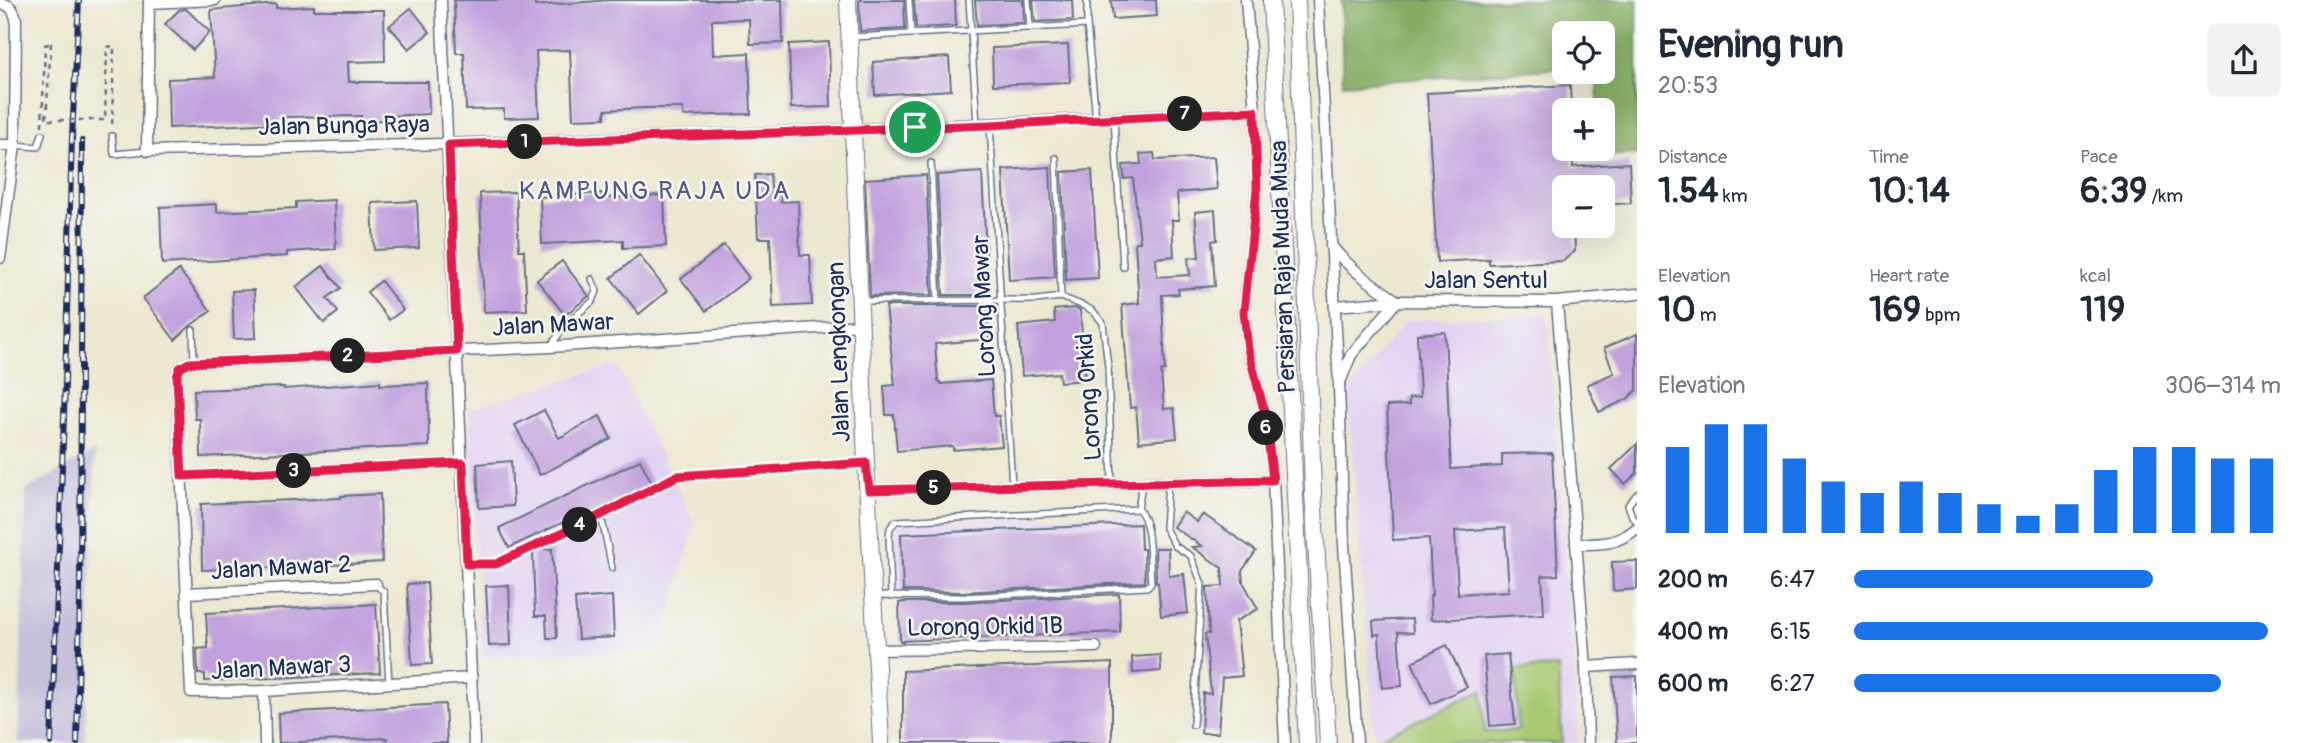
<!DOCTYPE html>
<html lang="en">
<head>
<meta charset="utf-8">
<style>
  body { margin:0; font-family:Pangolin,sans-serif; background:#f2f2f3; color:#1f2937; height:100vh; display:flex; flex-direction:column; font-size:26px; white-space:nowrap }
  * { box-sizing:border-box; margin:0 }
  p { font-size:23px; color:#747a83 }
  .icon { flex:none; width:38px; height:38px; fill:none; stroke:currentColor; stroke-width:2; stroke-linecap:round; stroke-linejoin:round }
  .map { position:relative; flex:1; overflow:hidden }
  .details { display:flex; flex-direction:column; background:#fff; width:665px }
  .details>* { flex:none }
  .tools { position:absolute; left:1552px; top:21px; display:grid; gap:14px }
  .tools a { display:grid; place-items:center; width:63px; height:63px; border-radius:10px; background:#fff; box-shadow:0 7px 28px #0002; font-size:35px }
  .pin { position:absolute; display:grid; place-items:center; width:60px; height:60px; color:#fff; margin:-30px; border:4px solid #fff; border-radius:50%; box-shadow:0 2px 7px #0007 }
  .km { position:absolute; width:35px; height:35px; margin:-18px; border-radius:50%; background:#222; color:#fff; font-size:19px; line-height:35px; text-align:center }
  .round { display:grid; place-items:center; flex:none; width:74px; height:74px; border-radius:10px; background:#f2f2f3 }
  .head { display:flex; align-items:center; justify-content:space-between; height:119px; padding:0 21px }
  h1 { font-size:38px; font-weight:700; line-height:52px }
  .figures { display:grid; grid-template-columns:repeat(3,1fr); gap:10px; height:119px; padding:7px 21px }
  .figures div { display:grid; align-content:center }
  .figures b { font-size:35px; font-weight:700 }
  .figures small { font-size:19px; font-weight:400 }
  .figures p { font-size:19px }
  .chart { height:196px; padding:14px 21px }
  .chart p { display:flex; justify-content:space-between }
  .chart svg { width:100%; height:126px; margin-top:7px; stroke:#1a73e8; stroke-width:6 }
  ul { padding:0 21px; list-style:none; font-size:23px }
  li { display:grid; grid-template-columns:112px 84px 1fr; align-items:center; height:52px }
  li i { height:18px; border-radius:9px; background:#1a73e8 }
  main { display:flex; flex:1; min-height:0 }
  .map>svg:first-child { display:block }
  .built { fill:#e3d3f2 }
  .industrial { fill:#c6c0da }
  .green { fill:#a7c972; stroke:#617c68; stroke-width:2 }
  .forest { fill:#85ad64; stroke:#506e61; stroke-width:2 }
  .building { fill:#c1a1dd; fill-rule:evenodd }
  .lines { fill:none; stroke-linecap:round; stroke-linejoin:round }
  .lane-casing { stroke:#647086; stroke-width:8 }
  .street-casing { stroke:#647086; stroke-width:13 }
  .secondary-casing { stroke:#647086; stroke-width:18 }
  .path { stroke:#647086; stroke-width:2.5; stroke-dasharray:5 5; stroke-linecap:butt }
  .lane { stroke:#fff; stroke-width:5 }
  .street { stroke:#fff; stroke-width:10 }
  .secondary { stroke:#fff; stroke-width:16 }
  .rail-casing { stroke:#1b2f5e; stroke-width:6 }
  .rail { stroke:#f6f6f2; stroke-width:3.5; stroke-dasharray:10; stroke-linecap:butt }
  .path-bridge { stroke:#647086; stroke-width:2.5; stroke-dasharray:5 5; stroke-linecap:butt }
  .route-casing { stroke:#fff; stroke-width:14 }
  .route { stroke:#e11d48; stroke-width:9 }
  .labels { text-anchor:middle; dominant-baseline:central; stroke-width:5; stroke-linejoin:round; paint-order:stroke }
  .street-label { font-size:24px; fill:#1b2f5e; stroke:#f6f6f2 }
  .neighbourhood-label { font-size:26px; letter-spacing:2px; fill:#55578a; stroke:#f6f6f2 }
</style>
</head>
<body>
<main>
<div class="map">
<svg width="1637" height="743" viewBox="0 0 1637 743">
  <rect width="100%" height="100%" fill="#f6f6f2"/>
  <filter id="ink" filterUnits="userSpaceOnUse"><feTurbulence type="fractalNoise" baseFrequency=".0143" numOctaves="2"/><feDisplacementMap in="SourceGraphic" scale="14" xChannelSelector="R" yChannelSelector="G"/><feConvolveMatrix kernelMatrix="1 2 1 2 8 2 1 2 1" color-interpolation-filters="sRGB"/></filter>
  <filter id="wash" filterUnits="userSpaceOnUse"><feTurbulence type="fractalNoise" baseFrequency=".00686" numOctaves="4" result="noise"/><feDisplacementMap in="SourceGraphic" scale="28" xChannelSelector="R" yChannelSelector="G"/><feGaussianBlur stdDeviation="1.57" result="paint"/><feColorMatrix in="noise" values="0 0 0 0 0 0 0 0 0 0 0 0 0 0 0 0 0 1.4 0 .05"/><feComposite in="paint" operator="in"/></filter>
  <g filter="url(#wash)">
    <rect width="100%" height="100%" fill="#ede8d0"/>
    <g class="built">
      <path d="M1547,314L1579,743H1375L1348,392L1406,320Z"/>
      <path d="M617,365L694,523L661,650L482,659L469,409Z"/>
      <path d="M1137,512L1141,515L1143,584L895,593L893,529L900,523Z"/>
    </g>
    <path class="industrial" d="M95,451L85,743H18L26,490Z"/>
    <path class="green" d="M1558,667L1562,743H1375V740L1482,690L1485,732L1518,730L1515,669Z"/>
    <path class="forest" d="M1341,0H1637V154L1602,156L1603,110H1599L1596,72H1603V33H1564V68L1343,84Z"/>
    <g id="blocks">
      <g class="building">
        <path d="M454,0H534L535,6L610,0H782L783,43L750,44L749,19L712,20L713,55L749,53L751,114L683,116V108H645L605,110V118L573,119L570,50L536,51L539,117L504,118V109L466,110L464,53H456Z"/>
        <path d="M859,0H904L905,29L860,31Z"/>
        <path d="M914,0H955L956,26L916,28Z"/>
        <path d="M975,0H1023L1024,23L977,25Z"/>
        <path d="M1033,0H1072L1073,20L1035,22Z"/>
        <path d="M1111,0H1156L1157,16L1113,19Z"/>
        <path d="M276,4V8L314,6V10H384L385,61L348,62L349,82H428L429,114L387,116V120L361,121V116L281,117L282,123L169,128L168,79L215,77L211,10Z"/>
        <path d="M411,8L430,32L409,49L389,26Z"/>
        <path d="M186,9L210,32L193,50L165,24L179,10Z"/>
        <path d="M829,42L831,107L791,108L789,44Z"/>
        <path d="M1068,45L1070,82L993,85L992,48Z"/>
        <path d="M949,57L951,90L875,95L873,62Z"/>
        <path d="M1570,85L1571,110H1564V149H1572L1573,167L1629,163L1631,203L1603,205V187H1564V226H1574L1575,251L1563,261L1489,264V259L1437,262L1427,93Z"/>
        <path d="M1154,153L1155,160L1214,157L1217,189L1177,193L1179,220H1172L1174,256L1156,258L1157,277L1190,275L1188,258L1199,257L1195,212L1215,210L1217,240L1212,241L1215,286L1178,289L1179,294L1162,295L1165,371H1161L1164,409L1174,408L1177,438L1139,442L1136,407L1130,408L1122,305L1139,303L1135,242H1140L1133,178L1124,179L1123,165L1141,164L1140,154Z"/>
        <path d="M1050,167L1055,277L1009,280L1003,170Z"/>
        <path d="M1092,170L1098,278L1066,280L1062,172Z"/>
        <path d="M982,172L988,295H943L937,175Z"/>
        <path d="M770,174L771,188H780L781,202L798,201L800,255H810L812,305L773,307L770,238H758L755,175Z"/>
        <path d="M926,175L932,295L870,296L865,179Z"/>
        <path d="M516,192L519,250H524L527,310L484,312L480,193Z"/>
        <path d="M602,193V198L664,195L666,246L623,248V240L542,244L540,197Z"/>
        <path d="M334,200L336,249L287,252V256L162,264L160,207L217,204V212L296,208V202Z"/>
        <path d="M417,201L419,248L374,250L372,203Z"/>
        <path d="M724,245L749,278L706,311L681,279Z"/>
        <path d="M639,255L667,291L639,314L611,278Z"/>
        <path d="M562,261L589,296L565,315L537,280Z"/>
        <path d="M323,266L341,288L327,298L338,312L324,323L296,287Z"/>
        <path d="M179,270L211,311L190,326L175,340L143,298Z"/>
        <path d="M381,281L403,310L389,320L367,292Z"/>
        <path d="M254,290L256,338L234,339L232,291Z"/>
        <path d="M886,306H986L989,339L935,344L938,382H940L941,384L991,380L994,416H999L1002,446L953,450V446L897,451L894,415H886L884,386L895,385Z"/>
        <path d="M1074,308L1080,310L1086,380L1060,382L1059,373L1022,376L1018,326L1055,322L1054,310Z"/>
        <path d="M1445,332L1451,469L1502,466V454L1552,453L1558,575L1542,576L1544,614L1431,620L1430,596L1432,595L1429,538L1393,540L1387,406L1409,405V398L1420,397L1417,334ZM1505,528L1509,591L1458,594L1455,531Z"/>
        <path d="M1637,334V390L1626,400L1599,412L1587,385L1614,373L1604,348Z"/>
        <path d="M380,382V385L428,383L429,446L201,457L200,419H195L194,390L284,387V389Z"/>
        <path d="M544,410L559,438L600,416L611,439L540,475L515,425Z"/>
        <path d="M1637,444V473L1625,484L1611,469Z"/>
        <path d="M640,460L652,483L576,521L574,517L509,548L499,528Z"/>
        <path d="M511,461L513,506L479,508L477,464Z"/>
        <path d="M380,494L382,562L315,566L202,570L201,504L341,498V496Z"/>
        <path d="M1183,512L1197,522L1203,514L1256,551L1242,571L1243,582L1258,609L1236,621L1242,676L1222,678L1218,733H1201L1203,693L1211,694L1205,634H1209L1207,587L1223,586L1222,568L1192,547L1202,546L1173,527Z"/>
        <path d="M1140,524L1141,549H1144L1145,582L963,592L903,591L901,534Z"/>
        <path d="M1155,548H1168L1169,576L1184,574L1188,613L1161,616L1158,582H1156Z"/>
        <path d="M540,549H552L557,638H547L546,616H535L533,553Z"/>
        <path d="M1637,561V589L1613,591L1612,562Z"/>
        <path d="M427,583L432,664L412,665L407,584Z"/>
        <path d="M509,585L511,645L489,646L486,586Z"/>
        <path d="M1119,594L1120,632L900,641L899,603L903,602H963Z"/>
        <path d="M612,596L614,637L578,639L575,599Z"/>
        <path d="M376,604L380,673L205,681V674H198L197,649L208,648L206,613Z"/>
        <path d="M1412,619L1413,633L1398,632L1402,686L1382,688L1379,634L1374,635L1373,621Z"/>
        <path d="M1447,645L1467,687L1431,704L1412,662Z"/>
        <path d="M1508,654L1515,724L1490,726L1484,656Z"/>
        <path d="M1160,655L1161,671L1133,673L1132,657Z"/>
        <path d="M1112,663V743H903V671Z"/>
        <path d="M1637,676V743H1617L1613,677Z"/>
        <path d="M445,704L447,743H387V738L279,743L278,713Z"/>
      </g>
    </g>
  </g>
  <g filter="url(#ink)">
    <use href="#blocks" fill-opacity="0" stroke="#647086" stroke-width="2"/>
    <g class="lines">
      <defs>
        <g id="lane">
          <path d="M909,0L911,34"/>
          <path d="M969,0L977,125"/>
          <path d="M1028,0L1030,28"/>
          <path d="M1087,0V25L1096,119"/>
          <path d="M852,37L1087,25"/>
          <path d="M1114,118L1123,267"/>
          <path d="M990,125L1012,486"/>
          <path d="M112,136L114,154L147,151"/>
          <path d="M15,145L38,147L42,134"/>
          <path d="M1056,158L1061,297"/>
          <path d="M931,163L938,301"/>
          <path d="M863,301L1037,300L1061,297L1084,306L1093,311L1103,323L1108,367L1112,483"/>
          <path d="M193,330L194,363"/>
          <path d="M550,347L566,324L593,301L597,291L592,279"/>
          <path d="M1168,483L1165,528L1175,546L1191,556L1202,584L1193,725"/>
          <path d="M1637,494L1628,505L1632,516L1637,522"/>
          <path d="M601,515L612,568"/>
          <path d="M467,564H496L601,515L677,476L863,463"/>
          <path d="M376,585L384,592L389,684"/>
          <path d="M875,596L963,597L1147,587L1151,583C1149,563 1152,521 1138,509"/>
          <path d="M891,597L889,536L890,528L896,521L1138,509L1142,484"/>
        </g>
        <g id="street">
          <path d="M149,0L147,151C517,144 886,130 1255,111"/>
          <path d="M441,0L474,743"/>
          <path d="M1246,0L1255,111L1257,189L1244,312L1248,349L1265,414L1273,480L1285,743"/>
          <path d="M1318,0L1339,385L1344,544L1357,743"/>
          <path d="M149,3L215,0"/>
          <path d="M0,4C10,4 13,9 16,18L15,145L0,258"/>
          <path d="M0,145H15"/>
          <path d="M1331,246C1350,269 1372,284 1397,301L1351,355L1340,382"/>
          <path d="M1557,302L1586,667L1637,664"/>
          <path d="M1335,306L1397,301L1557,302L1637,294"/>
          <path d="M182,476L463,463"/>
          <path d="M869,490L1273,480"/>
          <path d="M1576,544C1600,544 1617,545 1637,528"/>
          <path d="M187,593L376,584"/>
          <path d="M875,650L1096,647"/>
          <path d="M1586,667L1588,743"/>
          <path d="M472,678L264,691L191,692L177,377L180,368L189,363L550,347L861,325"/>
          <path d="M264,691L265,743"/>
        </g>
        <g id="secondary">
          <path d="M848,0L866,463L881,743"/>
          <path d="M1271,0L1307,743"/>
          <path d="M1297,0L1313,492L1328,743"/>
        </g>
      </defs>
      <use href="#lane" class="lane-casing"/>
      <use href="#street" class="street-casing"/>
      <use href="#secondary" class="secondary-casing"/>
      <g class="path">
        <path d="M107,47L114,46L112,127"/>
        <path d="M42,126L45,45L51,43"/>
      </g>
      <use href="#lane" class="lane"/>
      <use href="#street" class="street"/>
      <use href="#secondary" class="secondary"/>
      <defs>
        <g id="rail">
          <path d="M51,743L64,417L72,136L79,0"/>
          <path d="M77,743L80,597L82,141"/>
        </g>
      </defs>
      <use href="#rail" class="rail-casing"/>
      <use href="#rail" class="rail"/>
      <path class="path-bridge" d="M51,43L46,120H105L107,47"/>
    </g>
  </g>
  <g class="lines" filter="url(#ink)">
    <defs>
      <path id="route" d="M1255,111L1257,189L1244,312L1248,349L1265,414L1273,480L869,490L866,463L677,476L601,515L496,564H467L463,463L182,476L177,377L180,368L189,363L457,351L449,145L990,125Z"/>
    </defs>
    <use href="#route" class="route-casing"/>
    <use href="#route" class="route"/>
  </g>
  <g class="labels">
    <g class="street-label">
      <text transform="translate(344 126) rotate(-1)">Jalan Bunga Raya</text>
      <text transform="translate(1283 267) rotate(-92)">Persiaran Raja Muda Musa</text>
      <text x="1486" y="280">Jalan Sentul</text>
      <text transform="translate(984 306) rotate(-93)">Lorong Mawar</text>
      <text transform="translate(553 325) rotate(-3)">Jalan Mawar</text>
      <text transform="translate(839 352) rotate(-92)">Jalan Lengkongan</text>
      <text transform="translate(1089 397) rotate(-94)">Lorong Orkid</text>
      <text transform="translate(281 568) rotate(-3)">Jalan Mawar 2</text>
      <text transform="translate(985 627) rotate(-1)">Lorong Orkid 1B</text>
      <text transform="translate(281 668) rotate(-3)">Jalan Mawar 3</text>
    </g>
    <g class="neighbourhood-label">
      <text x="655" y="191">KAMPUNG RAJA UDA</text>
    </g>
  </g>
</svg>
<div class="tools">
<a><svg class="icon" aria-label="locate" viewBox="0 0 24 24"><circle cx="12" cy="12" r="6"/><path d="M12 2v4M12 18v4M2 12h4M18 12h4"/></svg></a>
<a>+</a>
<a>−</a>
</div>
<div class="pin" style="left:915px;top:127px;background:#1e9e55"><svg class="icon" aria-label="arrive" viewBox="0 0 24 24"><path d="M6 21V4h12l-3 4 3 4H6"/></svg></div>
<b class="km" style="left:525px;top:142px">1</b>
<b class="km" style="left:348px;top:356px">2</b>
<b class="km" style="left:294px;top:471px">3</b>
<b class="km" style="left:580px;top:525px">4</b>
<b class="km" style="left:934px;top:488px">5</b>
<b class="km" style="left:1266px;top:428px">6</b>
<b class="km" style="left:1185px;top:114px">7</b>
</div>
<section class="details">
<div class="head"><div><h1>Evening run</h1><p>20:53</p></div><a class="round"><svg class="icon" aria-label="share" viewBox="0 0 24 24"><path d="M12 15V3M7 8l5-5 5 5M5 13v7h14v-7"/></svg></a></div>
<div class="figures">
<div><p>Distance</p><b>1.54<small> km</small></b></div>
<div><p>Time</p><b>10:14</b></div>
<div><p>Pace</p><b>6:39<small> /km</small></b></div>
</div>
<div class="figures">
<div><p>Elevation</p><b>10<small> m</small></b></div>
<div><p>Heart rate</p><b>169<small> bpm</small></b></div>
<div><p>kcal</p><b>119</b></div>
</div>
<div class="chart"><p><span>Elevation</span>306–314 m</p>
<svg viewBox="0 0 160 44" preserveAspectRatio="none"><path d="M5 44V14M15 44V6M25 44V6M35 44V18M45 44V26M55 44V30M65 44V26M75 44V30M85 44V34M95 44V38M105 44V34M115 44V22M125 44V14M135 44V14M145 44V18M155 44V18"/></svg>
</div>
<ul>
<li><b>200 m</b>6:47<i style="width:70%"></i></li>
<li><b>400 m</b>6:15<i style="width:97%"></i></li>
<li><b>600 m</b>6:27<i style="width:86%"></i></li>
</ul>
</section>
</main>
</body>
</html>
